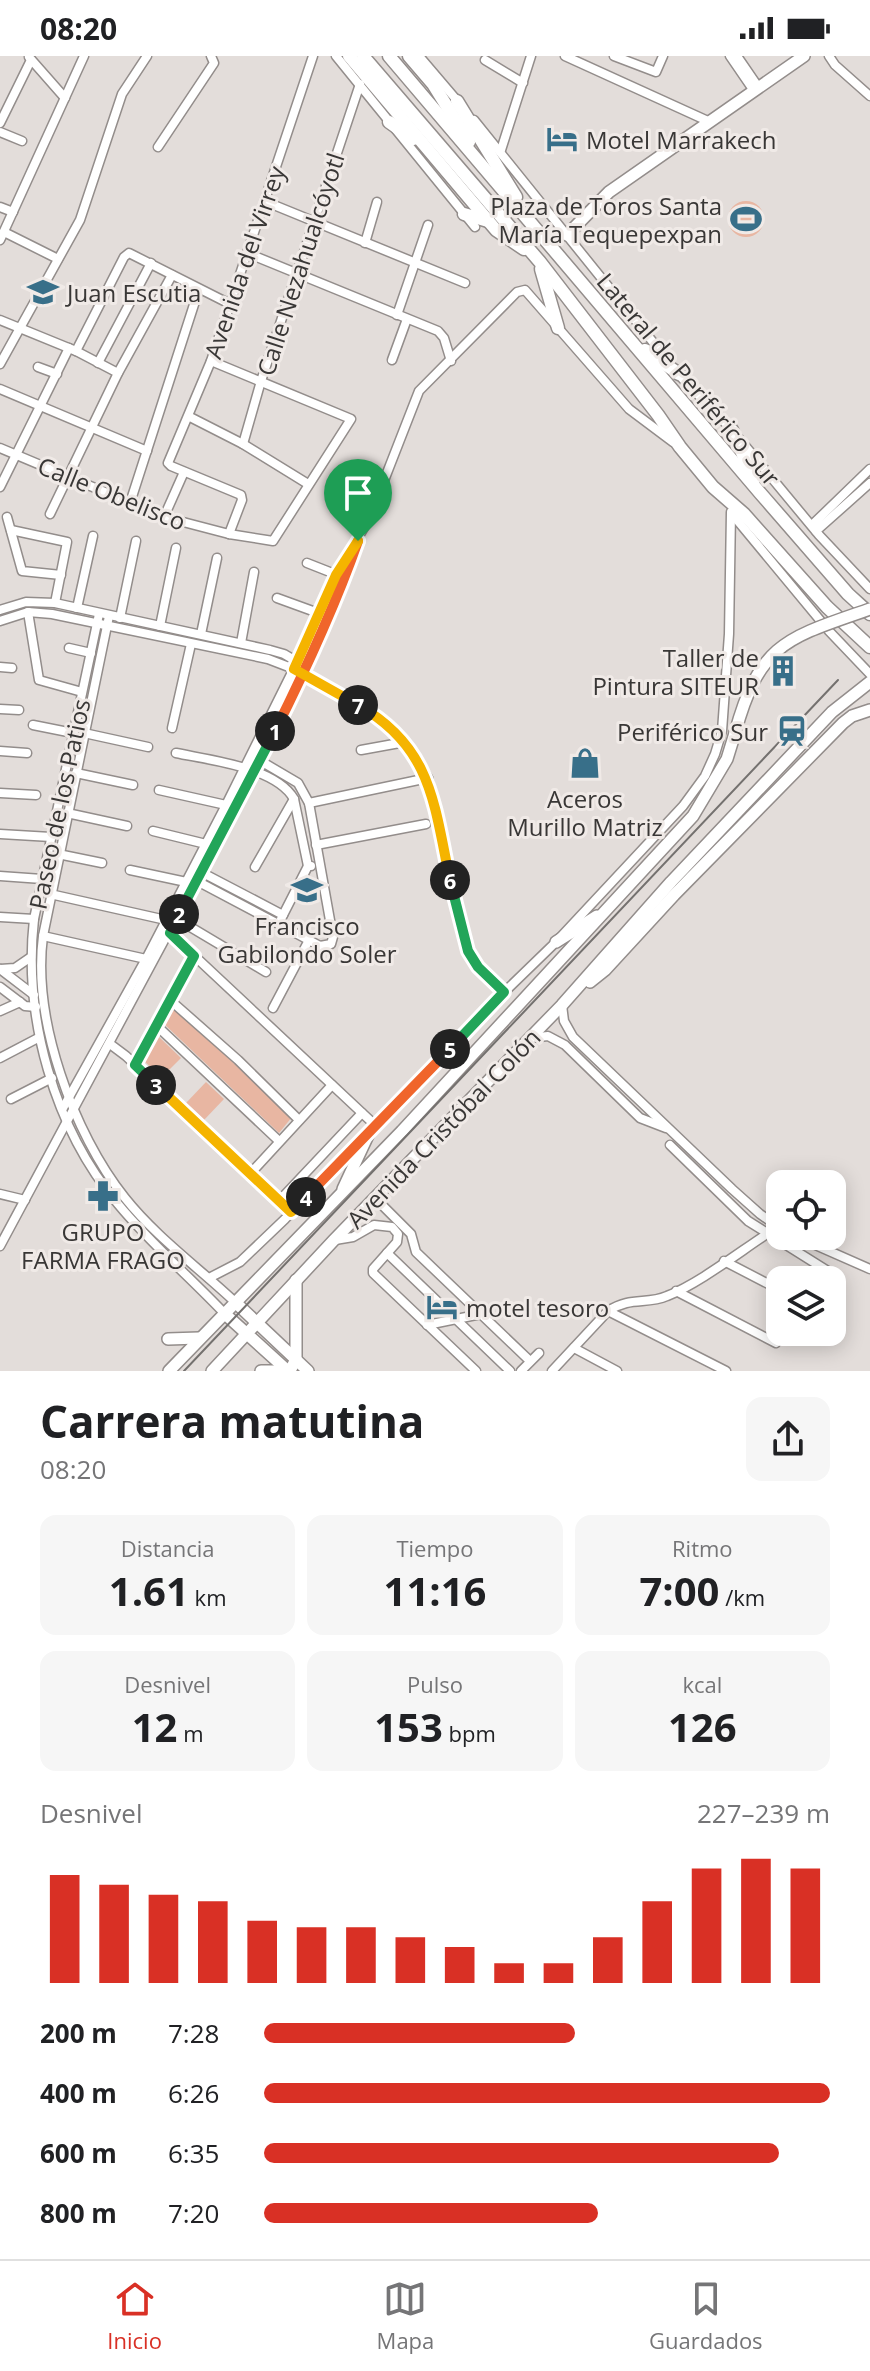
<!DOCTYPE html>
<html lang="es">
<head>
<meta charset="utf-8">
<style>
  body { margin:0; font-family:"Open Sans",sans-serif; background:#f6f6f6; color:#202124; height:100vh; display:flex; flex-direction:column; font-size:30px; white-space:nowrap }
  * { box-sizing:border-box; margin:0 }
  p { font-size:26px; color:#757577 }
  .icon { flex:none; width:44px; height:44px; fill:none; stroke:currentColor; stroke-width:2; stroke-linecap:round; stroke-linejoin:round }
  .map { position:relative; height:1315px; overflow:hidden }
  .drawer { display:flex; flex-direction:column; background:#fff; flex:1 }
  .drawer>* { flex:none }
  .fabs { position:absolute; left:766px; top:1114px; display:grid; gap:16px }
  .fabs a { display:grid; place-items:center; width:80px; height:80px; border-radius:16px; background:#fff; box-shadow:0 4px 20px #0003; font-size:40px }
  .pin { position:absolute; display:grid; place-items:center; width:68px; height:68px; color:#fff; margin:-82px -34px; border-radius:50% 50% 50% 0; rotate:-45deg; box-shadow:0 0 8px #0007 }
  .pin .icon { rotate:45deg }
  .km { position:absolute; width:40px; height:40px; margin:-20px; border-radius:50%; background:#222; color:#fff; font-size:22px; line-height:40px; text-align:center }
  .round { display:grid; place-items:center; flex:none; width:84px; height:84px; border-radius:16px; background:#f6f6f6 }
  .head { display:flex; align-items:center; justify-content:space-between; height:136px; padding:0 40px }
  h1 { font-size:44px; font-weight:700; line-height:60px }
  .figures { display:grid; grid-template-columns:repeat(3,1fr); gap:12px; height:136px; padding:8px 40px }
  .figures div { display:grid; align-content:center; border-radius:16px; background:#f6f6f6; text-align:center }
  .figures b { font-size:40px; font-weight:700 }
  .figures small { font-size:22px; font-weight:400 }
  .figures p { font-size:22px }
  .chart { height:224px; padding:16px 40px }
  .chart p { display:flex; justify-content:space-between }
  .chart svg { width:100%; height:144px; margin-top:8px; stroke:#d93025; stroke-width:6 }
  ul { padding:0 40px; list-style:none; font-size:26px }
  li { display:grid; grid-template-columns:128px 96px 1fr; align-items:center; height:60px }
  li i { height:20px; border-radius:10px; background:#d93025 }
  .status { display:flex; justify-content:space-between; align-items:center; height:56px; padding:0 40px; background:#fff; direction:ltr }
  .status svg { height:22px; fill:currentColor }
  .tab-bar { display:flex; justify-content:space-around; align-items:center; height:112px; border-top:2px solid #e0e0e0; background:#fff; font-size:22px; color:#757577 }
  .tab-bar a { display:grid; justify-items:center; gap:4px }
  .tab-bar .on { color:#d93025 }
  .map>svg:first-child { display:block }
  .green { fill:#e8b6a2 }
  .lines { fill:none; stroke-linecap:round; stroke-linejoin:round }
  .minor-casing { stroke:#938d8b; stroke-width:11 }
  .major-casing { stroke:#938d8b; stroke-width:14 }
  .highway-casing { stroke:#938d8b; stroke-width:15 }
  .minor { stroke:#fff; stroke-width:8 }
  .major { stroke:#fff; stroke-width:11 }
  .highway { stroke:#fff; stroke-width:12 }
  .tram { stroke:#74716f; stroke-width:2 }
  .major-bridge-casing { stroke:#938d8b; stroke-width:14; stroke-linecap:butt }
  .major-bridge { stroke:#fff; stroke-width:11 }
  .split-1-casing { stroke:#fff; stroke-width:16 }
  .split-2-casing { stroke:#fff; stroke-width:16 }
  .split-3-casing { stroke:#fff; stroke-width:16 }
  .split-4-casing { stroke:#fff; stroke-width:16 }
  .split-5-casing { stroke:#fff; stroke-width:16 }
  .split-6-casing { stroke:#fff; stroke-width:16 }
  .split-7-casing { stroke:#fff; stroke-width:16 }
  .split-8-casing { stroke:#fff; stroke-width:16 }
  .split-1 { stroke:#f0652b; stroke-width:10 }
  .split-2 { stroke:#22a559; stroke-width:10 }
  .split-3 { stroke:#22a559; stroke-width:10 }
  .split-4 { stroke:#f5b400; stroke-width:10 }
  .split-5 { stroke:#f0652b; stroke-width:10 }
  .split-6 { stroke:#22a559; stroke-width:10 }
  .split-7 { stroke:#f5b400; stroke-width:10 }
  .split-8 { stroke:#f5b400; stroke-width:10 }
  .labels { text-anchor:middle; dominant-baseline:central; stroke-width:6; stroke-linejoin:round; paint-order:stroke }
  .poi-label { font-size:24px; fill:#393736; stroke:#f0eae7; text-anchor:start }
  .street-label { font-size:24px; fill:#393736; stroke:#f0eae7 }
</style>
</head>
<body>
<div class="status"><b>08:20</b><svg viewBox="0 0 49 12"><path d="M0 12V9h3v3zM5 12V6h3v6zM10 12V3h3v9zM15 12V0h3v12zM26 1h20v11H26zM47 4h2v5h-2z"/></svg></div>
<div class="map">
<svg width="870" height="1315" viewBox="0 0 870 1315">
  <rect width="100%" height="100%" fill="#e3ddda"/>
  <g class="green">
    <circle cx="746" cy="163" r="18"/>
    <path d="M171,949L292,1061L279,1077L162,966Z"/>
    <path d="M158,980L181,1002L162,1021L145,1006Z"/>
    <path d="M206,1026L224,1043L204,1064L186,1047Z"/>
  </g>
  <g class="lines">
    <defs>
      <g id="minor">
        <path d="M336,0L475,171"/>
        <path d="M419,0L460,48"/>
        <path d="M565,0L710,66"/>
        <path d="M614,0L656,16L663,0"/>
        <path d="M730,0L754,35"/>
        <path d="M737,0L759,32"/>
        <path d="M829,0L835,9L870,40"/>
        <path d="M29,1L65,42"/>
        <path d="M485,4L523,27"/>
        <path d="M474,64L669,306"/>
        <path d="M0,67L31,4"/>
        <path d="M0,76L22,85"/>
        <path d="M158,91L214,7L211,0"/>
        <path d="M501,94L531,0"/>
        <path d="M264,145L465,227"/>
        <path d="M0,151L13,156"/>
        <path d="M4,176L58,203"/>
        <path d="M0,184L84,0"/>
        <path d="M365,187L377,146"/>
        <path d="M247,197L438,275L444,282L451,305"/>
        <path d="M397,259L428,169"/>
        <path d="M0,264L76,295L118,317"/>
        <path d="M76,295L124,201L129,197L230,248"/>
        <path d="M392,304L407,263"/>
        <path d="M98,307L151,207"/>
        <path d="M0,308L80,164L122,38L147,0"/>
        <path d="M38,311L57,318"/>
        <path d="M677,317L732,374L819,479L870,533"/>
        <path d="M0,333L147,395"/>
        <path d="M190,361L243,388L308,428"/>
        <path d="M243,388L261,325L360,28"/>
        <path d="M0,392L164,461L229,478L273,485L351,363L211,305"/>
        <path d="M0,431L69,292"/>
        <path d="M130,447L199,233"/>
        <path d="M50,458L118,317L172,219"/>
        <path d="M732,458L829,575L870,618"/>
        <path d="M7,461L22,515L61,519"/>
        <path d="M164,461L184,416"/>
        <path d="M812,469L870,413"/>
        <path d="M11,474L67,486L55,547"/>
        <path d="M816,475L870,427"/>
        <path d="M229,478L242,444L241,439L171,410L168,407L211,305L313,0"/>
        <path d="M307,507L340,520"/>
        <path d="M277,542L321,558"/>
        <path d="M77,552L93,480"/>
        <path d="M0,554L26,546L55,547L270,594L284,598L301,608"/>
        <path d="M28,556L39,624L82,636"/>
        <path d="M99,558L34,863C23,961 54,1072 118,1148C150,1187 190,1221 225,1258"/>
        <path d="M109,560L43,880C32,963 73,1077 125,1142C156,1181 199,1212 235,1246"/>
        <path d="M120,562L136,485"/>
        <path d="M0,565L28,556L52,558L268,603L294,613L374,658L405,686L428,722L465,889L478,911L504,936"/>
        <path d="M160,570L176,492"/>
        <path d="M201,578L217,502"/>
        <path d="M241,587L254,516"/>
        <path d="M69,592L91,597"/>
        <path d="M0,611L12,612"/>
        <path d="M0,653L19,654"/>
        <path d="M33,669L73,677"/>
        <path d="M172,672L191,588"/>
        <path d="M84,677L148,691"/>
        <path d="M361,694L405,686"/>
        <path d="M0,695L27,697"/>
        <path d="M176,697C209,704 276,711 294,743L308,810"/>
        <path d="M76,717L133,729"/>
        <path d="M159,734L226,749"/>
        <path d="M0,737L36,739"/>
        <path d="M309,747L428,722"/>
        <path d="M67,757L127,770"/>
        <path d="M153,775L206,788"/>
        <path d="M0,778L51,781"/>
        <path d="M316,789L426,768"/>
        <path d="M58,798L102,807"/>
        <path d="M255,811L294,743"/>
        <path d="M130,814L191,827"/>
        <path d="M199,815L283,859"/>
        <path d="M0,820L42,823"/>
        <path d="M195,824L320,890L331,888L333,881L309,747L298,727L259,704"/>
        <path d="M50,838L166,864"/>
        <path d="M0,861L34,863"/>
        <path d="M177,863L266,916"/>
        <path d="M281,863L308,810H311"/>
        <path d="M170,877L376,1070"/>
        <path d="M43,880L146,903"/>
        <path d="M0,913L34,939"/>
        <path d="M0,913L15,912L31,901"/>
        <path d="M0,931L25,950L36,951"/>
        <path d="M170,944L238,1004L299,1064"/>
        <path d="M562,949L564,965L573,981L732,1133L760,1158L780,1172"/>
        <path d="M273,952L309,884"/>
        <path d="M0,955L20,946"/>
        <path d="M157,970L279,1085"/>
        <path d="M530,982L548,980L565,989L640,1062L666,1072"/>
        <path d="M110,988L126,1000L291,1156"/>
        <path d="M0,1002L38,982"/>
        <path d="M135,1009L194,900"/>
        <path d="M11,1043L52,1022"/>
        <path d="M63,1052L146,903L226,749L321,558L336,519L369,463L419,335L517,236L525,234L629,353L673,386"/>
        <path d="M670,1089L748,1165L834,1219"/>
        <path d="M250,1118L332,1029"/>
        <path d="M0,1138L25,1144"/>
        <path d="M375,1142L411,1178L416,1196L530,1305"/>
        <path d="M278,1146L362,1057"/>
        <path d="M795,1180L870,1213"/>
        <path d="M335,1184L353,1181L374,1169L392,1171L398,1178L397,1186L373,1213V1217L476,1315"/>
        <path d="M0,1190L255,715L306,614L352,501"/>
        <path d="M387,1197L510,1315"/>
        <path d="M724,1205L780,1234"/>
        <path d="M209,1222L240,1206L285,1163L491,949L556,886L683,750L705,720L715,698L722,675L729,578L731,456"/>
        <path d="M676,1235L776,1287"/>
        <path d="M608,1255L726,1315"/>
        <path d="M427,1269L481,1258"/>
        <path d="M574,1292L617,1315"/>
        <path d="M521,1315L539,1297"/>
        <path d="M552,1315L608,1255C631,1240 646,1249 667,1240C698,1228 738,1197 767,1178"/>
      </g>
      <g id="major">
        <path d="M567,179L609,136L804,0"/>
        <path d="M556,886L597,860"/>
        <path d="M590,926L605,914L674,839L843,667L852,660L870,654"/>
        <path d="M343,1133L370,1075"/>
        <path d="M235,1246L308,1315"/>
        <path d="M225,1258L288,1315"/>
        <path d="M168,1283L199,1282"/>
        <path d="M169,1315L402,1075L693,760L727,703L735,677"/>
        <path d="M212,1315L334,1184L562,949L671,826L832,656L870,626"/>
        <path d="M261,1315H278"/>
        <path d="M290,1315L296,1303V1224"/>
      </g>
      <g id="highway">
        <path d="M349,0L496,174L524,193"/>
        <path d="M363,0L540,206L658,359L680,391L713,431L744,458L827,551L870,591"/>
        <path d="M389,0L761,438L848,538L870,558"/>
        <path d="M409,0L433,28L469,86"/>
        <path d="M457,45L516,141"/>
        <path d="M389,66L413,83"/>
        <path d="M464,158L488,165"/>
        <path d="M541,213L558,272"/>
        <path d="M645,294L679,318"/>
        <path d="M732,374L754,424"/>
      </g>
    </defs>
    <use href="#minor" class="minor-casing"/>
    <use href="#major" class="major-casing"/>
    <use href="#highway" class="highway-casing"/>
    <use href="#minor" class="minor"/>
    <use href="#major" class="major"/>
    <use href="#highway" class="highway"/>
    <path class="tram" d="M184,1315L838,624"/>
    <defs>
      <path id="major-bridge" d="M735,677C760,586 787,582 870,553"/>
    </defs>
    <use href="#major-bridge" class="major-bridge-casing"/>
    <use href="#major-bridge" class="major-bridge"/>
  </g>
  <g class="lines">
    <defs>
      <path id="split-1" d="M275,675C306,613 335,550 358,485"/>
      <path id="split-2" d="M179,858L275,675"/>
      <path id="split-3" d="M156,1029L135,1009L194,900L170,877L179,858"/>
      <path id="split-4" d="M156,1029L291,1156L306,1141"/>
      <path id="split-5" d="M306,1141L450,993"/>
      <path id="split-6" d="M450,993L504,936L478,911L468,895L450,824"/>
      <path id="split-7" d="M358,649C432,691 434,748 450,824"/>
      <path id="split-8" d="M358,649L294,613L336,519L358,485"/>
    </defs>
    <use href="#split-1" class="split-1-casing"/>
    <use href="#split-2" class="split-2-casing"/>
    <use href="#split-3" class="split-3-casing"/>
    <use href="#split-4" class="split-4-casing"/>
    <use href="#split-5" class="split-5-casing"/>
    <use href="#split-6" class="split-6-casing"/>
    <use href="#split-7" class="split-7-casing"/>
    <use href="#split-8" class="split-8-casing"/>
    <use href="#split-1" class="split-1"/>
    <use href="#split-2" class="split-2"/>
    <use href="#split-3" class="split-3"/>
    <use href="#split-4" class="split-4"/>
    <use href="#split-5" class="split-5"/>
    <use href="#split-6" class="split-6"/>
    <use href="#split-7" class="split-7"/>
    <use href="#split-8" class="split-8"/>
  </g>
  <defs>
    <symbol id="hotel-bare" viewBox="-9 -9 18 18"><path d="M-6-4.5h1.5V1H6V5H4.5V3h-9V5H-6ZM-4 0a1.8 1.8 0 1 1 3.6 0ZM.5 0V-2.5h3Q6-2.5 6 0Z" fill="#386f89" stroke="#f0eae7" stroke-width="2.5" paint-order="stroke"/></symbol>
    <symbol id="stadium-bare" viewBox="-9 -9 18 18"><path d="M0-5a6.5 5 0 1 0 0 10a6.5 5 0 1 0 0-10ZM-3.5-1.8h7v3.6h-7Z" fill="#386f89" stroke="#f0eae7" stroke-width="2.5" paint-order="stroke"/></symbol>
    <symbol id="school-bare" viewBox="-9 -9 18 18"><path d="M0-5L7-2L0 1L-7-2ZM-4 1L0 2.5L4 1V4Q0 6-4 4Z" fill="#386f89" stroke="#f0eae7" stroke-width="2.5" paint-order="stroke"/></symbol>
    <symbol id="building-bare" viewBox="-9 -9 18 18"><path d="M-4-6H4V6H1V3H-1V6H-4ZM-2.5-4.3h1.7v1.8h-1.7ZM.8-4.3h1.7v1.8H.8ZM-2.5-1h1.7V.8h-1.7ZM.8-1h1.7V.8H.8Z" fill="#386f89" stroke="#f0eae7" stroke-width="2.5" paint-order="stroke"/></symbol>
    <symbol id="station-bare" viewBox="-9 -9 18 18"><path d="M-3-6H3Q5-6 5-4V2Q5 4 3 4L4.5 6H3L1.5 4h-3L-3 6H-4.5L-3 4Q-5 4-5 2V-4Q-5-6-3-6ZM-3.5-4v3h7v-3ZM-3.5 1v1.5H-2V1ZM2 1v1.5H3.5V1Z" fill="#386f89" stroke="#f0eae7" stroke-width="2.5" paint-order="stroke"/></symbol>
    <symbol id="shop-bare" viewBox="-9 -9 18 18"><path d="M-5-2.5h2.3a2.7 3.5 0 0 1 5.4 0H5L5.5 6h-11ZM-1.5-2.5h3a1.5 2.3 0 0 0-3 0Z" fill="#386f89" stroke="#f0eae7" stroke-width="2.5" paint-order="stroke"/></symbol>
    <symbol id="pharmacy-bare" viewBox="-9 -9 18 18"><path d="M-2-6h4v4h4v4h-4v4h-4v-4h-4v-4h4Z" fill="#386f89" stroke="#f0eae7" stroke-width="2.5" paint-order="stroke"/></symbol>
  </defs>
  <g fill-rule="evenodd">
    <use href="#hotel-bare" x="540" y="61" width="44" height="44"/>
    <use href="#stadium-bare" x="724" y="141" width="44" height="44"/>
    <use href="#school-bare" x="21" y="214" width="44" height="44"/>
    <use href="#building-bare" x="761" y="593" width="44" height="44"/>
    <use href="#station-bare" x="770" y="653" width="44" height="44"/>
    <use href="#shop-bare" x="563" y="685" width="44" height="44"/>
    <use href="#school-bare" x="285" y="812" width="44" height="44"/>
    <use href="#pharmacy-bare" x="81" y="1118" width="44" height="44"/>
    <use href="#hotel-bare" x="420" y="1229" width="44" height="44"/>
  </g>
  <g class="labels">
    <g class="poi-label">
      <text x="586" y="83">Motel Marrakech</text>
      <text x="722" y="149" text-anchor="end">Plaza de Toros Santa<tspan x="722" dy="28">María Tequepexpan</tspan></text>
      <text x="67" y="236">Juan Escutia</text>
      <text x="759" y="601" text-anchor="end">Taller de<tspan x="759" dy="28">Pintura SITEUR</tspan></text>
      <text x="768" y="675" text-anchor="end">Periférico Sur</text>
      <text x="585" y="742" text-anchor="middle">Aceros<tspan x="585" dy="28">Murillo Matriz</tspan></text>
      <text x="307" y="869" text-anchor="middle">Francisco<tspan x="307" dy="28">Gabilondo Soler</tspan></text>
      <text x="103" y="1175" text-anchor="middle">GRUPO<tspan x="103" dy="28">FARMA FRAGO</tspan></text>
      <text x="466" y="1251">motel tesoro</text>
    </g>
    <g class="street-label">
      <text transform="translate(244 206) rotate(-71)">Avenida del Virrey</text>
      <text transform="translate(300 208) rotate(-72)">Calle Nezahualcóyotl</text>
      <text transform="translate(689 323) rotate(50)">Lateral de Periférico Sur</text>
      <text transform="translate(112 437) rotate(22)">Calle Obelisco</text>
      <text transform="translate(59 748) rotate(-78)">Paseo de los Patios</text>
      <text transform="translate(443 1072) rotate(-46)">Avenida Cristóbal Colón</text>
    </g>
  </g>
</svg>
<div class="fabs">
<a><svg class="icon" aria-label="locate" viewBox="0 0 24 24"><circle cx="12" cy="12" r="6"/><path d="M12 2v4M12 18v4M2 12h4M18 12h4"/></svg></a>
<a><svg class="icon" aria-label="layers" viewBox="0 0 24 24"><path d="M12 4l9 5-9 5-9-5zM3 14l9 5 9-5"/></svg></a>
</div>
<div class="pin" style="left:358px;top:485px;background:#1e9e55"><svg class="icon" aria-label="arrive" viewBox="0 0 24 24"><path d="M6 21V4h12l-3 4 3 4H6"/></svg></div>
<b class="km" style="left:275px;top:675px">1</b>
<b class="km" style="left:179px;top:858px">2</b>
<b class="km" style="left:156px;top:1029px">3</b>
<b class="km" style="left:306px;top:1141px">4</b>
<b class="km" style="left:450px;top:993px">5</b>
<b class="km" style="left:450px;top:824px">6</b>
<b class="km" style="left:358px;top:649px">7</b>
</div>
<section class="drawer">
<div class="head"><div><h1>Carrera matutina</h1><p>08:20</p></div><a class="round"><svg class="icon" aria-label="share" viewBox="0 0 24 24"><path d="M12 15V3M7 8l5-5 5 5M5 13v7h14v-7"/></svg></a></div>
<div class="figures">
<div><p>Distancia</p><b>1.61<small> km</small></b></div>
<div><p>Tiempo</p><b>11:16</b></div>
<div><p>Ritmo</p><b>7:00<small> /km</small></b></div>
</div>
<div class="figures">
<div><p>Desnivel</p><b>12<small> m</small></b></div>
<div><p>Pulso</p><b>153<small> bpm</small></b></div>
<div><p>kcal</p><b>126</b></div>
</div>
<div class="chart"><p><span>Desnivel</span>227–239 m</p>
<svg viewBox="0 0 160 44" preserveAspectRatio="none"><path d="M5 44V11M15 44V14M25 44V17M35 44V19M45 44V25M55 44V27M65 44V27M75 44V30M85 44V33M95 44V38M105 44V38M115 44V30M125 44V19M135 44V9M145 44V6M155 44V9"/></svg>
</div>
<ul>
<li><b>200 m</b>7:28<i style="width:55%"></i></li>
<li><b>400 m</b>6:26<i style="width:100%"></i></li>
<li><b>600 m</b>6:35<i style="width:91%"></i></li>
<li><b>800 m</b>7:20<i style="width:59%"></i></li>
</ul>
</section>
<nav class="tab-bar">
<a class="on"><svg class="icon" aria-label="home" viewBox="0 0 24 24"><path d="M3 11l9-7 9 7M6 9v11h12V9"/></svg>Inicio</a>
<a><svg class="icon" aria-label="map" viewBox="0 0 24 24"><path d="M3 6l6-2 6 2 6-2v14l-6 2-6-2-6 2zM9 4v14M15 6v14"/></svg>Mapa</a>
<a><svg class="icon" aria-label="saved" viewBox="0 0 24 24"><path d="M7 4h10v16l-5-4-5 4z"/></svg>Guardados</a>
</nav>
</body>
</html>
